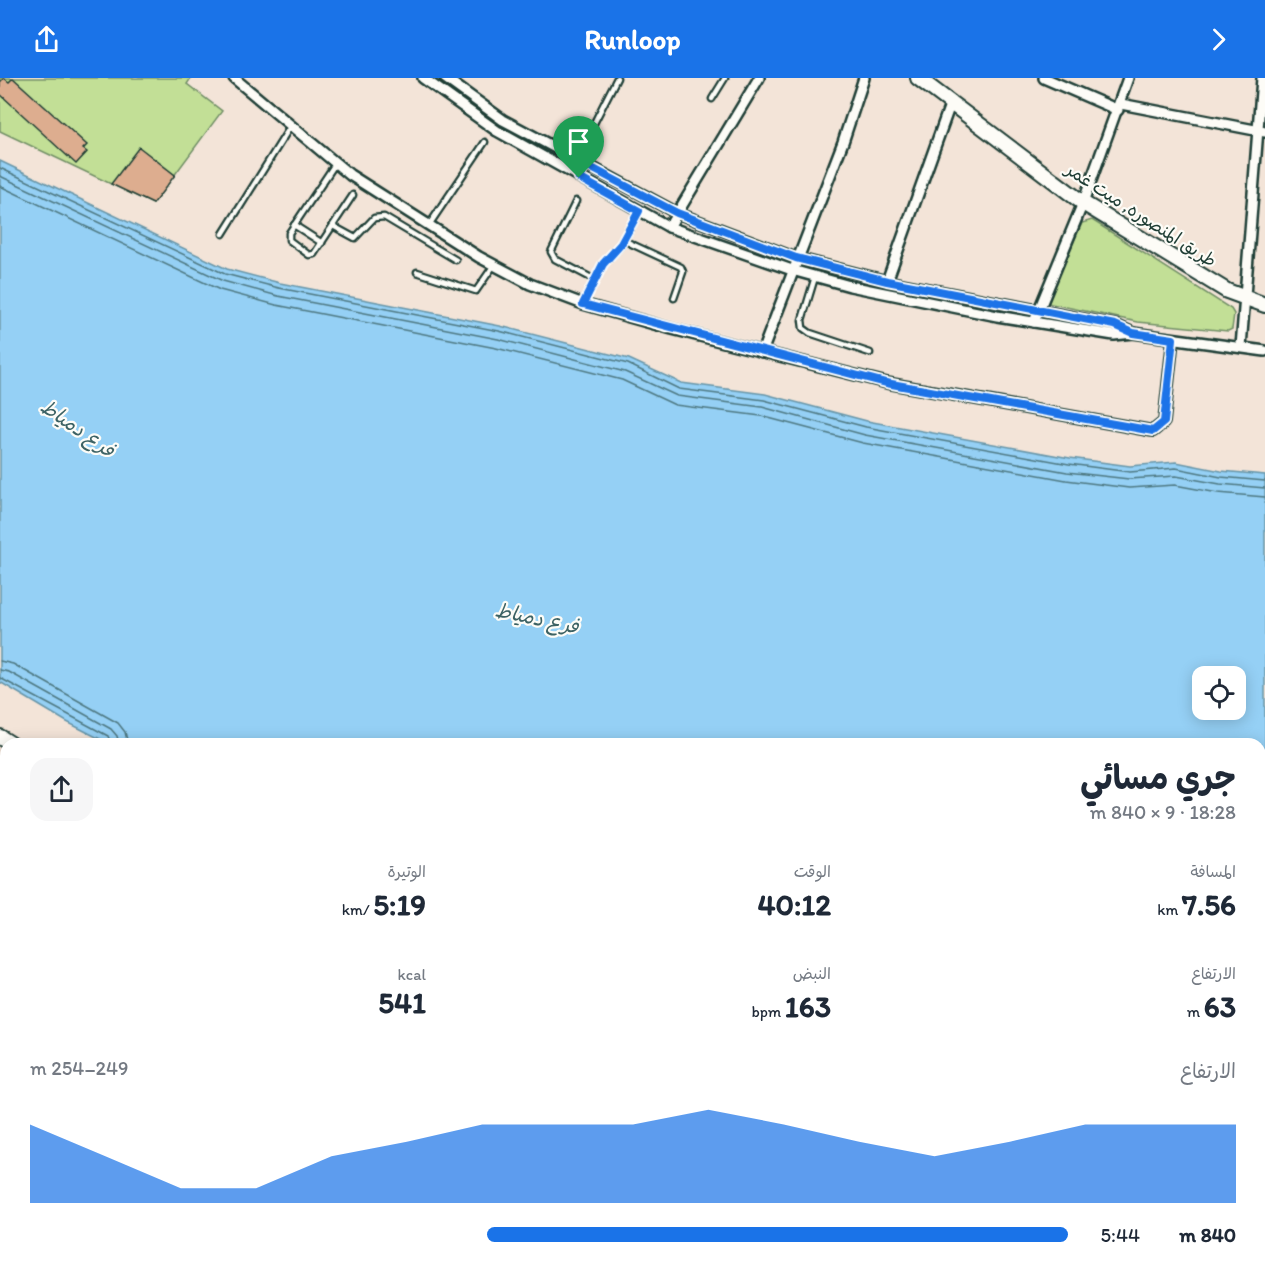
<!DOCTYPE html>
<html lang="ar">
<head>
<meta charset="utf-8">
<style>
  body { margin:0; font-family:Itim,"Playpen Sans Arabic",sans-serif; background:#f6f6f7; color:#1f2937; direction:rtl; height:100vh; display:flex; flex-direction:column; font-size:22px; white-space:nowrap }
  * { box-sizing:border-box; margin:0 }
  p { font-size:20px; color:#747a83 }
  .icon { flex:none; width:33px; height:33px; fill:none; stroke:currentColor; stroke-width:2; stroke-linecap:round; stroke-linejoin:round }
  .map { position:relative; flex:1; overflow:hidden; direction:ltr }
  .sheet { position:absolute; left:0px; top:660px; width:1266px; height:531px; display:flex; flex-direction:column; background:#fff; border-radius:18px 18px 0 0; box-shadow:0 3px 15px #0003; direction:rtl }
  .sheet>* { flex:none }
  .fabs { position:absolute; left:1192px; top:588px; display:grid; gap:12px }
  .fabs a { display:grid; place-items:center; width:54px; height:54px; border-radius:12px; background:#fff; box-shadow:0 3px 15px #0003; font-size:30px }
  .pin { position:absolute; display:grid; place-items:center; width:51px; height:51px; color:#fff; margin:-62px -26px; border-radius:50% 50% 50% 0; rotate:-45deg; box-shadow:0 0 6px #0007 }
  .pin .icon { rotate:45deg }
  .round { display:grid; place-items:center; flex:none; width:63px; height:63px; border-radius:18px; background:#f6f6f7 }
  .overview { display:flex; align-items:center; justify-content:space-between; height:102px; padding:0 30px }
  h1 { font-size:33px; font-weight:700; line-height:45px }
  .metrics { display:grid; grid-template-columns:repeat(3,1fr); gap:9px; height:102px; padding:6px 30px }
  .metrics div { display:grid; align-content:center }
  .metrics b { font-size:30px; font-weight:700 }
  .metrics small { font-size:16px; font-weight:400 }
  .metrics p { font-size:16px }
  .chart { height:168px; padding:12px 30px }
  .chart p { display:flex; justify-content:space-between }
  .chart svg { width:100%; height:108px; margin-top:6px; fill:#1a73e8; opacity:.7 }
  ul { padding:0 30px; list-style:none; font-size:20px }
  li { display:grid; grid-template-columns:96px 72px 1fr; align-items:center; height:45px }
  li i { height:15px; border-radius:8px; background:#1a73e8 }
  header { display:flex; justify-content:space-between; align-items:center; height:78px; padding:0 30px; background:#1a73e8; color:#fff; font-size:27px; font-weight:700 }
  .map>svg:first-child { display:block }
  .green { fill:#c2df96; stroke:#708e65; stroke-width:1.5 }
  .water { fill:#95d0f5; stroke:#6695a8; stroke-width:1.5; fill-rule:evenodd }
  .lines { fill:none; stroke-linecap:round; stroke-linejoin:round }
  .shore { stroke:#4e7881; stroke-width:1.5 }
  .building { fill:#ddad8f; stroke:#1f3d34; stroke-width:1.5 }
  .lane-casing { stroke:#1f3d34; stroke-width:9 }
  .street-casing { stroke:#1f3d34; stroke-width:14 }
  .secondary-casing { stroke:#1f3d34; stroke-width:18 }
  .lane { stroke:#fdfcf7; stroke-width:4.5 }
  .street { stroke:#fdfcf7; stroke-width:9 }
  .secondary { stroke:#fdfcf7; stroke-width:14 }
  .route-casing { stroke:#fff; stroke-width:12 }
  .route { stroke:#1a73e8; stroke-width:8 }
  .labels { text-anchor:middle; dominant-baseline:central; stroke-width:4.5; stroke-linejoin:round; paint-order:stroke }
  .street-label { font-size:18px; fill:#1f3d34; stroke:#fdfcf7 }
  .water-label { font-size:20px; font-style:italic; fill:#3c6264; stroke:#fdfcf7 }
</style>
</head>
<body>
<header><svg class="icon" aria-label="forward" viewBox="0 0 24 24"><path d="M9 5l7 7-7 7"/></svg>Runloop<svg class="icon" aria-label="share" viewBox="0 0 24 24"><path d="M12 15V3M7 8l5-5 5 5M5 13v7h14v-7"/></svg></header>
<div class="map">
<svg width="1265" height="1191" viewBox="0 0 1265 1191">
  <rect width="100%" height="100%" fill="#f3e4d8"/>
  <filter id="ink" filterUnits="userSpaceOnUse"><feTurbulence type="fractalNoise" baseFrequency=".0167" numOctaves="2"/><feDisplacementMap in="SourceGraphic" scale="12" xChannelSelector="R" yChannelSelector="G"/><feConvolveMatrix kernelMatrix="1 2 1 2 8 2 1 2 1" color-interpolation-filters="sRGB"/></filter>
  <g filter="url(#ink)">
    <g class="green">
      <path d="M0,0H191L187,6L222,33L153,126L0,53Z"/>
      <path d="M1092,142L1231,231L1234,236L1232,251L1228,253L1138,244L1047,225L1082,145Z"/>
    </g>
    <path class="water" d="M0,83L227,191L280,205L500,248L629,281L681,305L765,316L867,343L1070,380L1130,388L1176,384L1221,393L1265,397V853H1260V666H110L67,644L0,604ZM1203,598H1236V632H1203Z"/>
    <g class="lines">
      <g class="shore">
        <path d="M0,90L225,196L279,210L499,253L628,286L679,311L764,322L866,349L1069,386L1130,394L1176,390L1221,399L1265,403"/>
        <path d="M0,98L223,203L278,218L498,261L625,294L677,318L762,329L865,357L1067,394L1129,401L1176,398L1220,406L1265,410"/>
        <path d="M0,108L220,212L276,227L496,270L622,302L675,327L761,338L863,365L1066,402L1129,410L1175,407L1218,415L1265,419"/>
        <path d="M0,583L13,586L118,645L125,654L128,666"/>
        <path d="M0,592L9,594L111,651L117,658L119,666"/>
        <path d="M0,600L108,658L111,666"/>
      </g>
    </g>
    <g class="building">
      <path d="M4,0L9,4L13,0L87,67L83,71L87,74L76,86L0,16V4Z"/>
      <path d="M139,69L175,97L153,126L111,106Z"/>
    </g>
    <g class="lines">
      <defs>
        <g id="lane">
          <path d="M712,21L725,0"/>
          <path d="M581,84L590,65V53L617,0"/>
          <path d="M335,86L289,155V162L309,177L314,176L353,117"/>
          <path d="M576,123L551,174L555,181L595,202"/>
          <path d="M294,147L322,165"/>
          <path d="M429,147L485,64"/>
          <path d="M333,148L355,160L374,140L384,139L456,182"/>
          <path d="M223,156L290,49"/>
          <path d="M623,162L681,189L683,194L674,220"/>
          <path d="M417,194L476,213L494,187"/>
          <path d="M815,199L802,242L803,250L810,255L870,275"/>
          <path d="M583,225L603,186L621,167L639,133"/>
        </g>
        <g id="street">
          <path d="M234,0L350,97L479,179L530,206L583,226L672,251L887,305L1153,353L1164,344L1173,261"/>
          <path d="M423,0L497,53L669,149L792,192L850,208L997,238L1114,257L1133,255L1265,273"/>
          <path d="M445,0L503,42L677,135L796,180L887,203L1115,247L1133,255"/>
          <path d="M1044,0L1118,32"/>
          <path d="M1121,26L1265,54"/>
          <path d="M669,149L759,0"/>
          <path d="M887,203L951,24"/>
          <path d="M1034,244L1083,125L1128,0"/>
          <path d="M1241,269L1262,0"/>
          <path d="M762,274L843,64L864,0"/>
          <path d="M1260,936L1264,956L1260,976"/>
          <path d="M1260,1047L1264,1050"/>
          <path d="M0,1098L6,1063"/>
          <path d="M1260,1112L1265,1114"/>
          <path d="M1260,1163L1265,1164"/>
          <path d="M0,1164L6,1167"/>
          <path d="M50,1185L64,1191"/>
          <path d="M230,1185L245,1191"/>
          <path d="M365,1185V1191"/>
          <path d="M870,1185V1191"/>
          <path d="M77,1191L79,1185"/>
          <path d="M158,1191L161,1185"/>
          <path d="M287,1191L289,1185"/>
          <path d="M434,1191L475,1185"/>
          <path d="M630,1191L632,1185"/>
          <path d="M687,1191L689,1185"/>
          <path d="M784,1191L786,1185"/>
          <path d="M952,1191L960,1185"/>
          <path d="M1047,1191L1049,1185"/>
          <path d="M1087,1191L1088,1185"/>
          <path d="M1181,1191L1183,1185"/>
          <path d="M1217,1191L1218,1185"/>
        </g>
        <g id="secondary">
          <path d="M918,0L1083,125L1227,213L1265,227"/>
          <path d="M0,659L11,666"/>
          <path d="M1260,886H1265"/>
        </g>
      </defs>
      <use href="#lane" class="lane-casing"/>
      <use href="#street" class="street-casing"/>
      <use href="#secondary" class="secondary-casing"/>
      <use href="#lane" class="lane"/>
      <use href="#street" class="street"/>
      <use href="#secondary" class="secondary"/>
    </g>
  </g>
  <g class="lines" filter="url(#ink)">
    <defs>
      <path id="route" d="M586,87L677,135L796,180L887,203L1115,247L1133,255L1173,261L1164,344L1153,353L886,305L583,226L603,186L621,166L639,133L579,100Z"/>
    </defs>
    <use href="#route" class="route-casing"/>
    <use href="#route" class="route"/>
  </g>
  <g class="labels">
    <g class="street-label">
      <text transform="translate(1141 137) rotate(33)">طريق المنصوره, ميت غمر</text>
    </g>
    <g class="water-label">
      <text transform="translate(78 350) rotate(35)">فرع دمياط</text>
      <text transform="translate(537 540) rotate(12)">فرع دمياط</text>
    </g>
  </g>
</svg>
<div class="fabs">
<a><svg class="icon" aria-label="locate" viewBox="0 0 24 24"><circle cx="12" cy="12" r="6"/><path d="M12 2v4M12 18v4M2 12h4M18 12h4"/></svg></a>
</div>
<div class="pin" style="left:579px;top:100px;background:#1e9e55"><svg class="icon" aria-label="arrive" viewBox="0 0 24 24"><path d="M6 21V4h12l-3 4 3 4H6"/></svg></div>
<section class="sheet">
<div class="overview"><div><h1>جري مسائي</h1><p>18:28 · 9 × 840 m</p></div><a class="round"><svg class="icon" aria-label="share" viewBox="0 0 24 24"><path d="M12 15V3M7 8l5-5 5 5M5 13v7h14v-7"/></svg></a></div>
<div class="metrics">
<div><p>المسافة</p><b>7.56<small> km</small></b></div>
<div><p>الوقت</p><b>40:12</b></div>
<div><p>الوتيرة</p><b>5:19<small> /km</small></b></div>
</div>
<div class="metrics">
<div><p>الارتفاع</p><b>63<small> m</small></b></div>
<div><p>النبض</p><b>163<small> bpm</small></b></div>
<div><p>kcal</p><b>541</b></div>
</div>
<div class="chart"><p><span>الارتفاع</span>249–254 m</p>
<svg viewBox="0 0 160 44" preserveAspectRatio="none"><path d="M0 44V12L10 25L20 38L30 38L40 25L50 19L60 12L70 12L80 12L90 6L100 12L110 19L120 25L130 19L140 12L150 12L160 12V44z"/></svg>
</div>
<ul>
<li><b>840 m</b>5:44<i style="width:56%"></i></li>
</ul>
</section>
</div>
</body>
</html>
